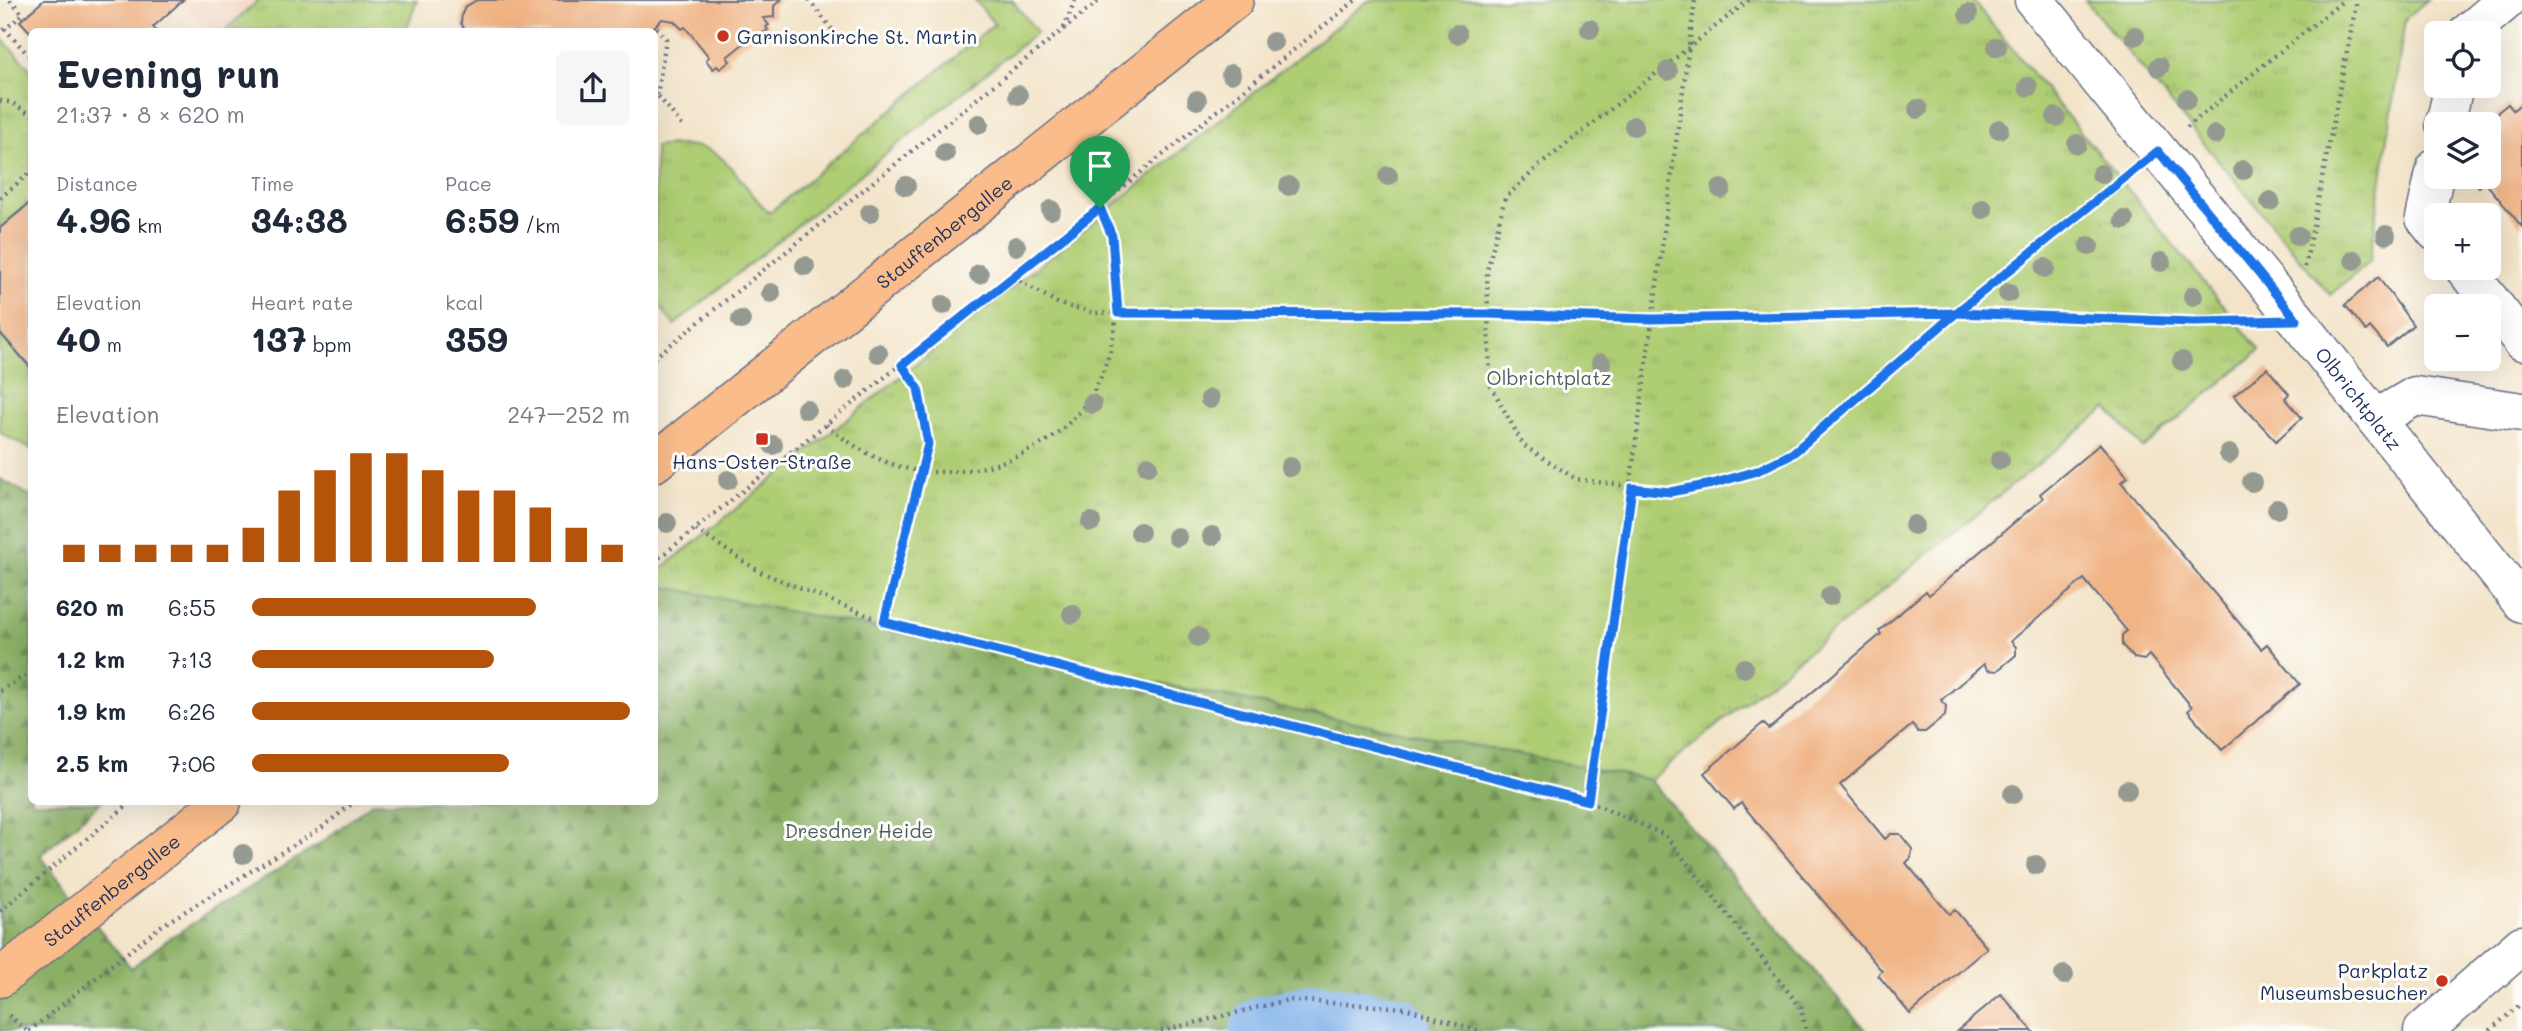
<!DOCTYPE html>
<html lang="en">
<head>
<meta charset="utf-8">
<style>
  body { margin:0; font-family:Mali,sans-serif; background:#f6f6f7; color:#1f2937; height:100vh; display:flex; flex-direction:column; font-size:26px; white-space:nowrap }
  * { box-sizing:border-box; margin:0 }
  p { font-size:23px; color:#747a83 }
  .icon { flex:none; width:38px; height:38px; fill:none; stroke:currentColor; stroke-width:2; stroke-linecap:round; stroke-linejoin:round }
  .map { position:relative; flex:1; overflow:hidden }
  .side { position:absolute; left:28px; top:28px; width:630px; height:777px; display:flex; flex-direction:column; background:#fff; border-radius:10px; box-shadow:0 7px 28px #0002 }
  .side>* { flex:none }
  .controls { position:absolute; left:2424px; top:21px; display:grid; gap:14px }
  .controls a { display:grid; place-items:center; width:77px; height:77px; border-radius:10px; background:#fff; box-shadow:0 7px 28px #0002; font-size:35px }
  .pin { position:absolute; display:grid; place-items:center; width:60px; height:60px; color:#fff; margin:-72px -30px; border-radius:50% 50% 50% 0; rotate:-45deg; box-shadow:0 0 7px #0007 }
  .pin .icon { rotate:45deg }
  .round { display:grid; place-items:center; flex:none; width:74px; height:74px; border-radius:10px; background:#f6f6f7 }
  .head { display:flex; align-items:center; justify-content:space-between; height:119px; padding:0 28px }
  h1 { font-size:38px; font-weight:700; line-height:52px }
  .figures { display:grid; grid-template-columns:repeat(3,1fr); gap:10px; height:119px; padding:7px 28px }
  .figures div { display:grid; align-content:center }
  .figures b { font-size:35px; font-weight:700 }
  .figures small { font-size:19px; font-weight:400 }
  .figures p { font-size:19px }
  .chart { height:196px; padding:14px 28px }
  .chart p { display:flex; justify-content:space-between }
  .chart svg { width:100%; height:126px; margin-top:7px; stroke:#b45309; stroke-width:6 }
  ul { padding:0 28px; list-style:none; font-size:23px }
  li { display:grid; grid-template-columns:112px 84px 1fr; align-items:center; height:52px }
  li i { height:18px; border-radius:9px; background:#b45309 }
  .map>svg:first-child { display:block }
  .built { fill:#f4d3c0 }
  .grass { fill:url(#grass-tufts); stroke:#657e68; stroke-width:2 }
  .forest { fill:url(#forest-firs); stroke:#537062; stroke-width:2 }
  .lines { fill:none; stroke-linecap:round; stroke-linejoin:round }
  .river { stroke:#7fb1eb; stroke-width:72 }
  .building { fill:#f0b485 }
  .minor-casing { stroke:#676e83; stroke-width:41 }
  .major-casing { stroke:#676e83; stroke-width:41 }
  .path { stroke:#676e83; stroke-width:4.5; stroke-dasharray:2 5; stroke-linecap:butt }
  .minor { stroke:#fff; stroke-width:38 }
  .major { stroke:#f9bc8a; stroke-width:38 }
  .tree { fill:#949a91 }
  .route-casing { stroke:#fff; stroke-width:14 }
  .route { stroke:#1a73e8; stroke-width:9 }
  .poi-dot { fill:#c8321e; stroke:#fdfcf7; stroke-width:2.5 }
  .labels { text-anchor:middle; dominant-baseline:central; stroke-width:6; stroke-linejoin:round; paint-order:stroke }
  .poi-label { font-size:19px; fill:#1b2f5e; stroke:#fdfcf7; text-anchor:start }
  .street-label { font-size:19px; fill:#1b2f5e; stroke:#fdfcf7 }
  .park-label { font-size:19px; fill:#475e64; stroke:#fdfcf7 }
</style>
</head>
<body>
<div class="map">
<svg width="2522" height="1031" viewBox="0 0 2522 1031">
  <defs>
    <pattern id="grass-tufts" width="24" height="20" patternUnits="userSpaceOnUse" patternTransform="scale(1.75)"><rect width="24" height="20" fill="#afcd73"/><path d="M3 7l-1-3M5 7V3M7 7l1-3M15 17l-1-3M17 17v-4M19 17l1-3" fill="none" stroke="#96b066"/></pattern>
    <pattern id="forest-firs" width="22" height="20" patternUnits="userSpaceOnUse" patternTransform="scale(1.75)"><rect width="22" height="20" fill="#8bb065"/><path d="M5 1l3.5 6h-7zM16 11l3.5 6h-7z" fill="#719056"/></pattern>
  </defs>
  <rect width="100%" height="100%" fill="#fdfcf7"/>
  <filter id="ink" filterUnits="userSpaceOnUse"><feTurbulence type="fractalNoise" baseFrequency=".0143" numOctaves="2"/><feDisplacementMap in="SourceGraphic" scale="14" xChannelSelector="R" yChannelSelector="G"/><feConvolveMatrix kernelMatrix="1 2 1 2 8 2 1 2 1" color-interpolation-filters="sRGB"/></filter>
  <filter id="wash" filterUnits="userSpaceOnUse"><feTurbulence type="fractalNoise" baseFrequency=".00686" numOctaves="4" result="noise"/><feDisplacementMap in="SourceGraphic" scale="28" xChannelSelector="R" yChannelSelector="G"/><feGaussianBlur stdDeviation="1.57" result="paint"/><feColorMatrix in="noise" values="0 0 0 0 0 0 0 0 0 0 0 0 0 0 0 0 0 1.4 0 .05"/><feComposite in="paint" operator="in"/></filter>
  <g filter="url(#wash)">
    <rect width="100%" height="100%" fill="#f3e4c9"/>
    <path class="built" d="M129,0H259L224,32L206,31L180,3L153,27Z"/>
    <g class="grass">
      <path d="M259,0H417L406,31H224Z"/>
      <path d="M975,0H1012L1037,32L674,325L655,300V147C726,136 726,168 769,213L994,24Z"/>
      <path d="M1369,0H1972L2260,350L2143,448L2107,408L1650,780L655,586V574Z"/>
      <path d="M2085,0H2427L2405,19L2370,261L2330,295Z"/>
      <path d="M0,37L32,71L31,201L0,228Z"/>
      <path d="M0,333L31,369V449L0,433Z"/>
    </g>
    <path class="forest" d="M0,479L31,496L32,802H101L40,856L131,968L171,937L321,843L373,802H654L655,585L1650,780L1866,1031H0Z"/>
    <g class="lines">
      <path class="river" d="M1266,1031L1316,1019L1394,1031"/>
    </g>
    <g id="blocks">
      <g class="building">
        <path d="M44,0H183L153,27L157,32L32,34L20,21Z"/>
        <path d="M477,0H781L774,6V17L763,18L769,25L766,27L768,30L743,44L727,57L730,61L720,69L717,66L713,69L706,60L709,57L685,27L682,29L674,21L662,19L649,32H466L461,23L462,14L465,7Z"/>
        <path d="M2522,103V227L2485,182L2479,187L2470,177H2488V124H2483L2508,104L2513,110Z"/>
        <path d="M32,201V369L0,333V228Z"/>
        <path d="M2378,277L2413,325L2387,347L2370,327L2366,331L2345,305Z"/>
        <path d="M2267,368L2289,394L2285,398L2302,418L2276,441L2234,396Z"/>
        <path d="M2100,444L2128,477L2121,482L2261,649L2267,644L2300,684L2222,750L2188,711L2192,707L2149,655L2144,660L2134,658L2122,645V635L2127,631L2084,579L2011,641L2016,647V655L1997,671L1988,670L1984,664L1941,700L1946,706L1945,716L1925,732H1918L1912,725L1840,785L1885,839L1891,834H1900L1912,849L1911,858L1906,863L1949,914L1955,910L1987,948L1910,1014L1878,975L1882,971L1741,803L1734,809L1704,773L1763,723L1769,729L1881,634L1879,631L1926,591L1929,595L2043,498L2040,494Z"/>
        <path d="M2001,994L2033,1031H1957Z"/>
      </g>
    </g>
  </g>
  <g filter="url(#ink)">
    <use href="#blocks" fill-opacity="0" stroke="#676e83" stroke-width="2"/>
    <g class="lines">
      <defs>
        <g id="minor">
          <path id="s1" d="M2034,0L2297,320L2522,603"/>
          <path d="M2468,33L2507,0"/>
          <path d="M2445,124L2454,86"/>
          <path d="M2436,168L2425,218L2436,232"/>
          <path d="M2464,268L2522,341"/>
          <path d="M2376,419L2415,396L2522,412"/>
          <path d="M2423,1031L2522,945"/>
        </g>
        <g id="major">
          <path id="s2" d="M654,463L1234,0"/>
          <path id="s3" d="M0,978L222,802"/>
        </g>
      </defs>
      <use href="#minor" class="minor-casing"/>
      <use href="#major" class="major-casing"/>
      <g class="path">
        <path d="M10,0L23,14L5,29L32,59"/>
        <path d="M809,0L841,41"/>
        <path d="M1749,0L1540,165L1505,198L1487,271L1490,384L1523,445L1576,479L1670,492L1757,471L1793,453L1956,313L2193,322L2247,321"/>
        <path d="M1064,28L1075,0"/>
        <path d="M652,32L656,27L666,39L657,95"/>
        <path d="M654,91L682,125"/>
        <path d="M0,101L10,102L32,115"/>
        <path d="M2187,127L2344,0"/>
        <path d="M0,198L32,171"/>
        <path d="M2305,267L2357,0"/>
        <path d="M1014,277L1059,304L1094,313L1488,314L1652,319L1956,313L2129,174"/>
        <path d="M654,358L1100,0"/>
        <path d="M826,425C853,447 886,467 921,471C981,478 1052,452 1087,402C1118,357 1124,289 1113,237C1110,227 1104,217 1100,207"/>
        <path d="M696,530L760,572L884,622L1588,801L1665,835L1801,1008L1806,1031"/>
        <path d="M654,562L1356,0"/>
        <path d="M884,622L928,444L918,389L902,365"/>
        <path d="M0,691L32,672"/>
        <path d="M1588,801L1695,0"/>
        <path d="M0,911L131,802"/>
        <path d="M9,1015L27,1031"/>
        <path d="M2490,1030L2522,1003"/>
        <path d="M29,1031L161,926L320,829L354,802"/>
        <path d="M1161,1031L1288,1000L1405,1008L1479,1031"/>
      </g>
      <use href="#minor" class="minor"/>
      <use href="#major" class="major"/>
    </g>
    <g class="tree">
      <circle cx="1968" cy="14" r="10"/>
      <circle cx="1590" cy="29" r="10"/>
      <circle cx="1457" cy="34" r="10"/>
      <circle cx="2135" cy="36" r="10"/>
      <circle cx="1273" cy="42" r="10"/>
      <circle cx="1997" cy="47" r="10"/>
      <circle cx="2159" cy="67" r="10"/>
      <circle cx="1668" cy="71" r="10"/>
      <circle cx="1231" cy="74" r="10"/>
      <circle cx="2028" cy="87" r="10"/>
      <circle cx="1018" cy="95" r="10"/>
      <circle cx="2187" cy="99" r="10"/>
      <circle cx="1197" cy="100" r="10"/>
      <circle cx="1918" cy="109" r="10"/>
      <circle cx="2056" cy="117" r="10"/>
      <circle cx="979" cy="124" r="10"/>
      <circle cx="1634" cy="126" r="10"/>
      <circle cx="1999" cy="129" r="10"/>
      <circle cx="2215" cy="135" r="10"/>
      <circle cx="2077" cy="144" r="10"/>
      <circle cx="945" cy="153" r="10"/>
      <circle cx="2243" cy="170" r="10"/>
      <circle cx="2101" cy="174" r="10"/>
      <circle cx="1388" cy="176" r="10"/>
      <circle cx="906" cy="186" r="10"/>
      <circle cx="1289" cy="186" r="10"/>
      <circle cx="1721" cy="189" r="10"/>
      <circle cx="2270" cy="201" r="10"/>
      <circle cx="1983" cy="209" r="10"/>
      <circle cx="1051" cy="210" r="10"/>
      <circle cx="870" cy="213" r="10"/>
      <circle cx="2124" cy="220" r="10"/>
      <circle cx="2386" cy="235" r="10"/>
      <circle cx="2298" cy="236" r="10"/>
      <circle cx="1016" cy="246" r="10"/>
      <circle cx="2089" cy="246" r="10"/>
      <circle cx="2354" cy="260" r="10"/>
      <circle cx="2161" cy="262" r="10"/>
      <circle cx="805" cy="266" r="10"/>
      <circle cx="2045" cy="268" r="10"/>
      <circle cx="979" cy="274" r="10"/>
      <circle cx="771" cy="293" r="10"/>
      <circle cx="2008" cy="293" r="10"/>
      <circle cx="2193" cy="296" r="10"/>
      <circle cx="943" cy="305" r="10"/>
      <circle cx="741" cy="320" r="10"/>
      <circle cx="878" cy="353" r="10"/>
      <circle cx="2182" cy="361" r="10"/>
      <circle cx="1601" cy="363" r="10"/>
      <circle cx="845" cy="380" r="10"/>
      <circle cx="1210" cy="399" r="10"/>
      <circle cx="1092" cy="404" r="10"/>
      <circle cx="806" cy="409" r="10"/>
      <circle cx="773" cy="445" r="10"/>
      <circle cx="2229" cy="454" r="10"/>
      <circle cx="2000" cy="460" r="10"/>
      <circle cx="1148" cy="466" r="10"/>
      <circle cx="1290" cy="467" r="10"/>
      <circle cx="728" cy="480" r="10"/>
      <circle cx="2252" cy="482" r="10"/>
      <circle cx="2277" cy="509" r="10"/>
      <circle cx="1091" cy="522" r="10"/>
      <circle cx="667" cy="523" r="10"/>
      <circle cx="1914" cy="525" r="10"/>
      <circle cx="1140" cy="532" r="10"/>
      <circle cx="1212" cy="536" r="10"/>
      <circle cx="1177" cy="537" r="10"/>
      <circle cx="1830" cy="596" r="10"/>
      <circle cx="1072" cy="614" r="10"/>
      <circle cx="1198" cy="637" r="10"/>
      <circle cx="1744" cy="668" r="10"/>
      <circle cx="2127" cy="790" r="10"/>
      <circle cx="2013" cy="794" r="10"/>
      <circle cx="243" cy="854" r="10"/>
      <circle cx="2036" cy="865" r="10"/>
      <circle cx="2064" cy="975" r="10"/>
    </g>
  </g>
  <g class="lines" filter="url(#ink)">
    <defs>
      <path id="route" d="M1100,208L902,365L918,388L928,444L884,622L1588,801L1632,488L1670,492L1712,484L1757,471L1793,453L1956,313L2193,322L2297,320L2158,151L1956,313L1652,319L1488,314L1118,313L1112,236L1100,208"/>
    </defs>
    <use href="#route" class="route-casing"/>
    <use href="#route" class="route"/>
  </g>
  <g class="poi-dot">
    <circle cx="723" cy="36" r="7"/>
    <rect x="755" y="432" width="14" height="14" rx="3.5"/>
    <circle cx="2442" cy="981" r="7"/>
  </g>
  <g class="labels">
    <g class="poi-label">
      <text x="737" y="36">Garnisonkirche St. Martin</text>
      <text x="762" y="461" text-anchor="middle">Hans-Oster-Straße</text>
      <text x="2428" y="970" text-anchor="end">Parkplatz<tspan x="2428" dy="22">Museumsbesucher</tspan></text>
    </g>
    <g class="street-label">
      <text stroke="none"><textPath href="#s2" startOffset="371">Stauffenbergallee</textPath></text>
      <text stroke="none"><textPath href="#s1" startOffset="514">Olbrichtplatz</textPath></text>
      <text stroke="none"><textPath href="#s3" startOffset="142">Stauffenbergallee</textPath></text>
    </g>
    <g class="park-label">
      <text x="1549" y="377">Olbrichtplatz</text>
      <text x="859" y="830">Dresdner Heide</text>
    </g>
  </g>
</svg>
<div class="controls">
<a><svg class="icon" aria-label="locate" viewBox="0 0 24 24"><circle cx="12" cy="12" r="6"/><path d="M12 2v4M12 18v4M2 12h4M18 12h4"/></svg></a>
<a><svg class="icon" aria-label="layers" viewBox="0 0 24 24"><path d="M12 4l9 5-9 5-9-5zM3 14l9 5 9-5"/></svg></a>
<a>+</a>
<a>−</a>
</div>
<div class="pin" style="left:1100px;top:208px;background:#1e9e55"><svg class="icon" aria-label="arrive" viewBox="0 0 24 24"><path d="M6 21V4h12l-3 4 3 4H6"/></svg></div>
<section class="side">
<div class="head"><div><h1>Evening run</h1><p>21:37 · 8 × 620 m</p></div><a class="round"><svg class="icon" aria-label="share" viewBox="0 0 24 24"><path d="M12 15V3M7 8l5-5 5 5M5 13v7h14v-7"/></svg></a></div>
<div class="figures">
<div><p>Distance</p><b>4.96<small> km</small></b></div>
<div><p>Time</p><b>34:38</b></div>
<div><p>Pace</p><b>6:59<small> /km</small></b></div>
</div>
<div class="figures">
<div><p>Elevation</p><b>40<small> m</small></b></div>
<div><p>Heart rate</p><b>137<small> bpm</small></b></div>
<div><p>kcal</p><b>359</b></div>
</div>
<div class="chart"><p><span>Elevation</span>247–252 m</p>
<svg viewBox="0 0 160 44" preserveAspectRatio="none"><path d="M5 44V38M15 44V38M25 44V38M35 44V38M45 44V38M55 44V32M65 44V19M75 44V12M85 44V6M95 44V6M105 44V12M115 44V19M125 44V19M135 44V25M145 44V32M155 44V38"/></svg>
</div>
<ul>
<li><b>620 m</b>6:55<i style="width:75%"></i></li>
<li><b>1.2 km</b>7:13<i style="width:64%"></i></li>
<li><b>1.9 km</b>6:26<i style="width:100%"></i></li>
<li><b>2.5 km</b>7:06<i style="width:68%"></i></li>
</ul>
</section>
</div>
</body>
</html>
